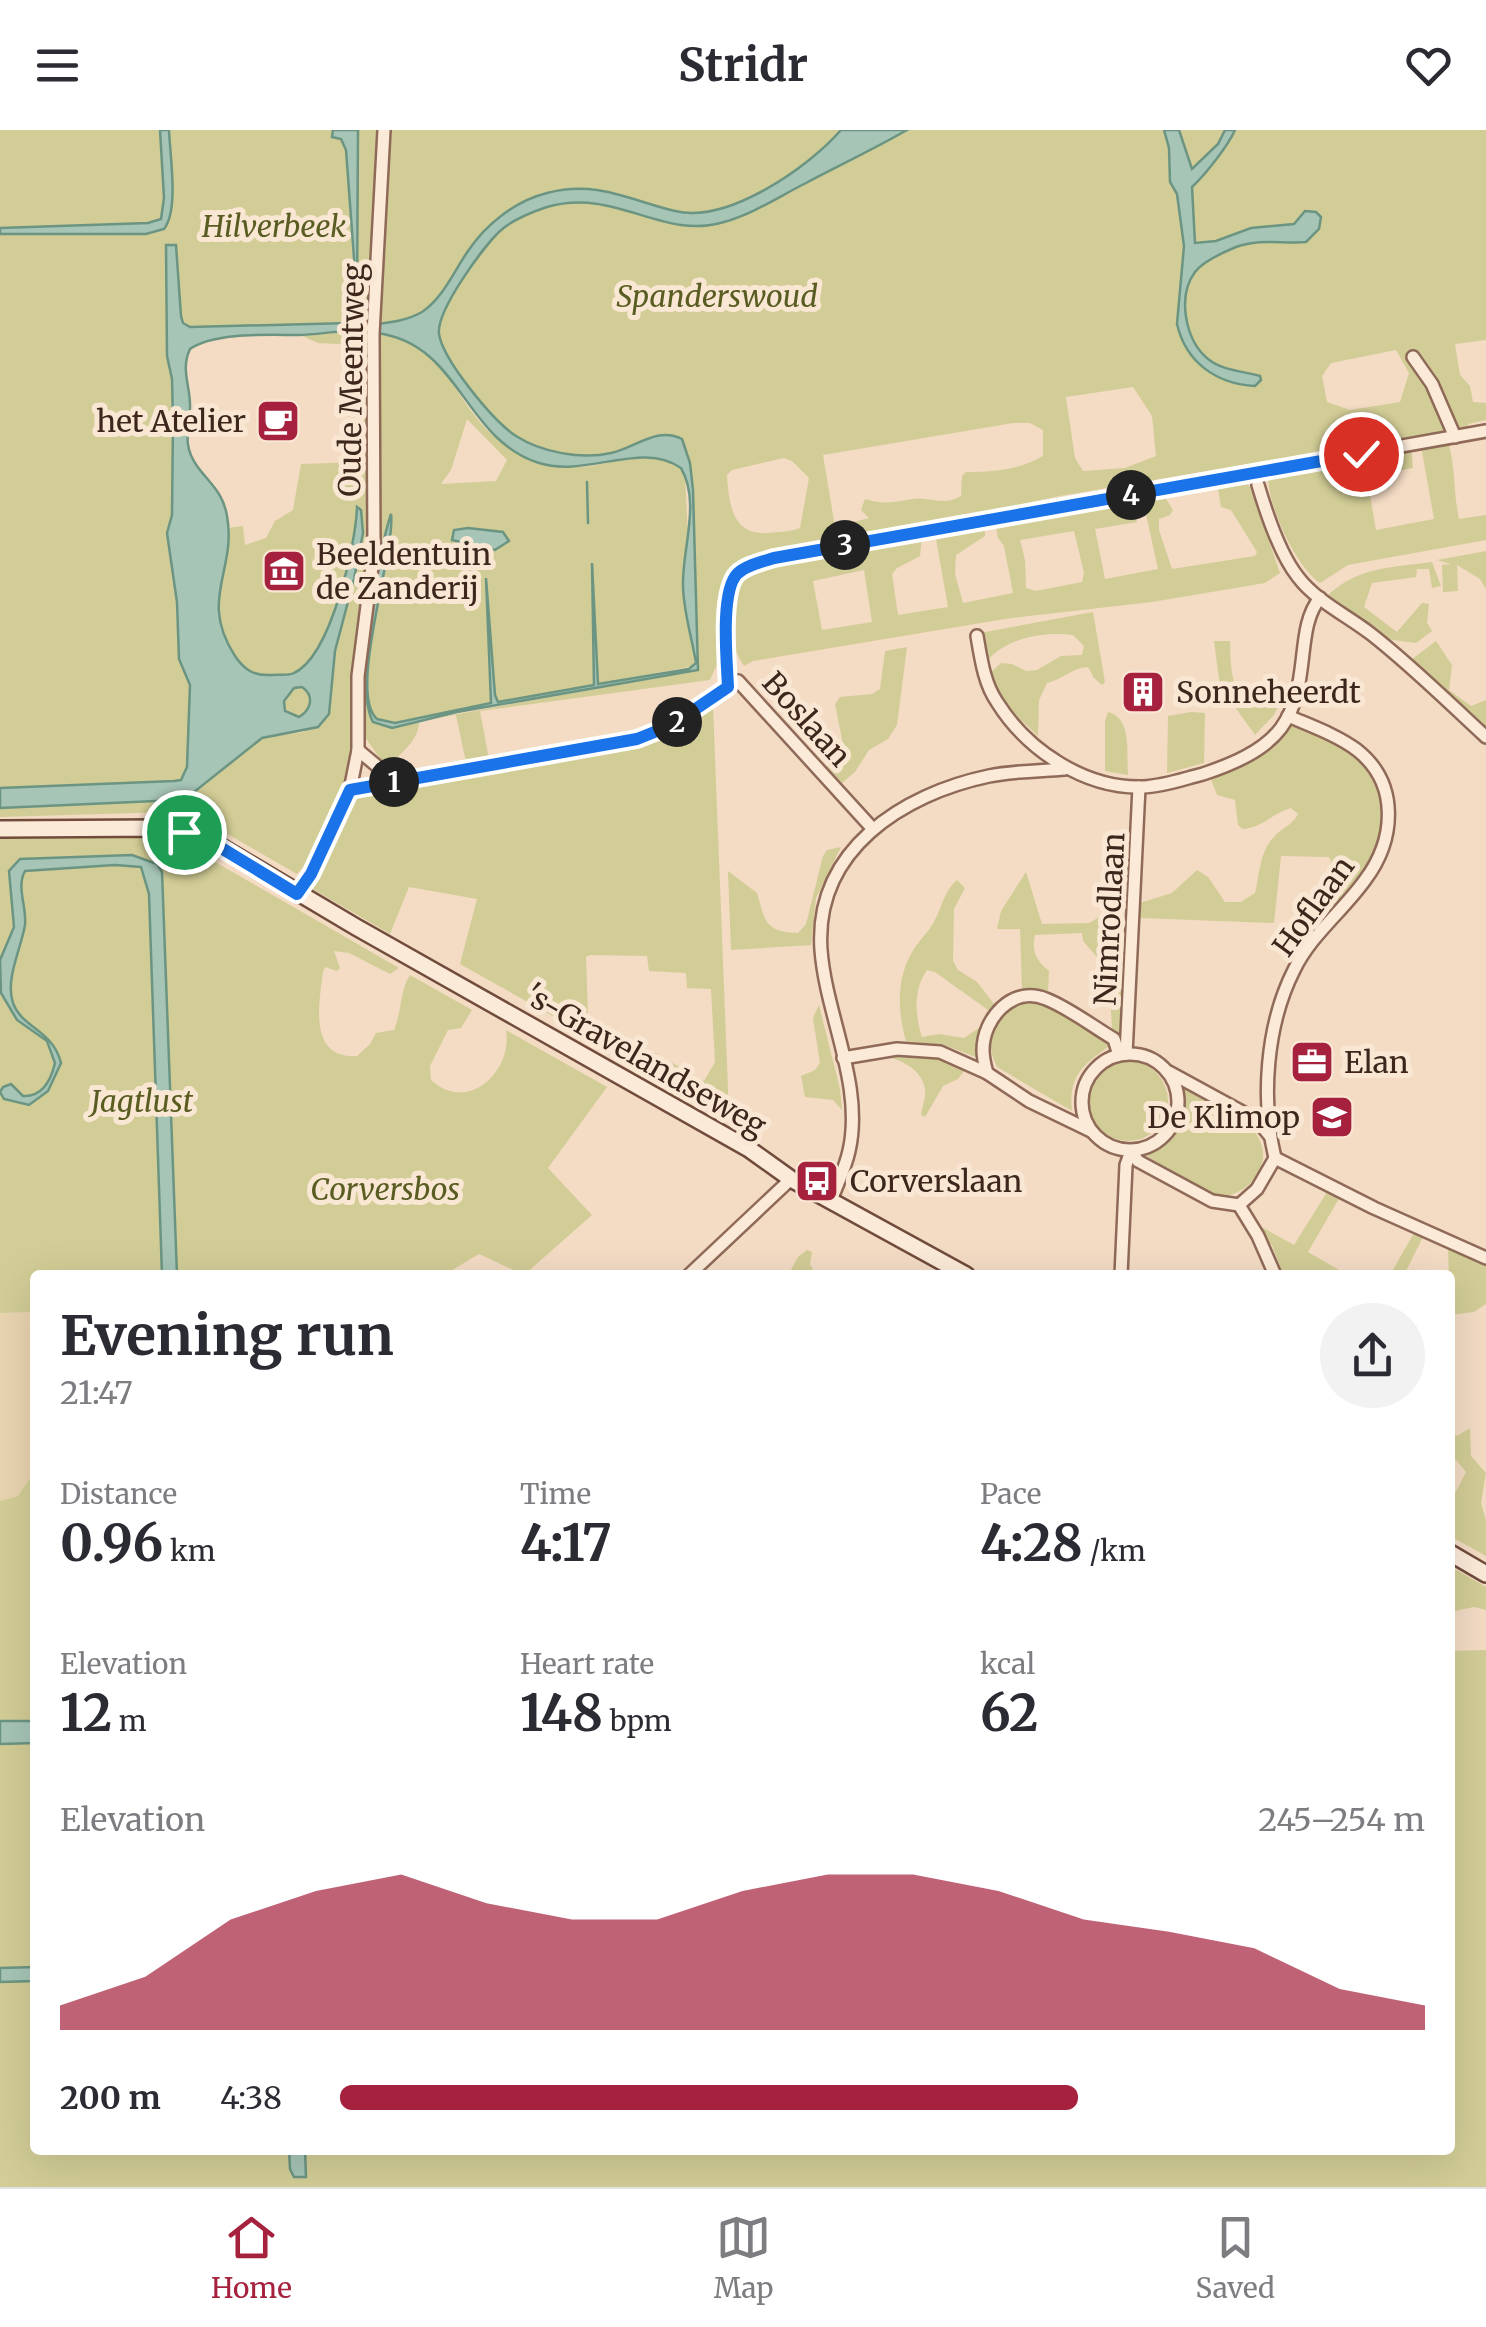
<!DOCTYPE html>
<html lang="en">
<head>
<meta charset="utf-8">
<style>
  body { margin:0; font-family:Merriweather,serif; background:#f2f2f3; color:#2b2b33; height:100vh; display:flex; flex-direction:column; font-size:38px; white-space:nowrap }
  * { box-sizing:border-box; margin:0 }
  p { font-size:32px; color:#7c7c81 }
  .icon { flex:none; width:55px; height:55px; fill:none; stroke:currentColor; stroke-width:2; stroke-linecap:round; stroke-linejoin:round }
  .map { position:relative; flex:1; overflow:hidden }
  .panel { position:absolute; left:30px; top:1140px; width:1425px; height:885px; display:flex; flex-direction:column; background:#fff; border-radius:10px; box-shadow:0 10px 40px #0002 }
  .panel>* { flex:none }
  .pin { position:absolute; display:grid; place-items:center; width:85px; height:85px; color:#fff; margin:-42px; border:5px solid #fff; border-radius:50%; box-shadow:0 2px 10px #0007 }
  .km { position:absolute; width:50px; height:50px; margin:-25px; border-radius:50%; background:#222; color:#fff; font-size:28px; line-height:50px; text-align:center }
  .round { display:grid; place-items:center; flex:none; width:105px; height:105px; border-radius:52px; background:#f2f2f3 }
  .overview { display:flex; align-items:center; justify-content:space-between; height:170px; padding:0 30px }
  h1 { font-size:55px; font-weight:700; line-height:75px }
  .metrics { display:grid; grid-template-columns:repeat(3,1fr); gap:15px; height:170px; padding:10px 30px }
  .metrics div { display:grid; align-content:center }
  .metrics b { font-size:50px; font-weight:700 }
  .metrics small { font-size:28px; font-weight:400 }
  .metrics p { font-size:28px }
  .chart { height:280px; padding:20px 30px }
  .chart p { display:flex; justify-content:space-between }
  .chart svg { width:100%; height:180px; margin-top:10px; fill:#a5213d; opacity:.7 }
  ul { padding:0 30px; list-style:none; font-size:32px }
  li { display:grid; grid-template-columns:160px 120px 1fr; align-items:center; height:75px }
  li i { height:25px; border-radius:12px; background:#a5213d }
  header { display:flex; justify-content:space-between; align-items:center; height:130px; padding:0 30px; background:#fff; font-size:45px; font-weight:700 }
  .menu { display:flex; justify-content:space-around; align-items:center; height:140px; border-top:2px solid #e1e1e2; background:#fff; font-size:28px; color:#7c7c81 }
  .menu a { display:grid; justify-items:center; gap:5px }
  .menu .active { color:#a5213d }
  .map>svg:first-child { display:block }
  .farmland { fill:#e9d4b0 }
  .green { fill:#d2cd96; fill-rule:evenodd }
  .water { fill:#a6c5b6; stroke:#6b9582; stroke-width:2.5; fill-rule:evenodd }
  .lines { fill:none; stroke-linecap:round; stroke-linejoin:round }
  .stream { stroke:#6b9582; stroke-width:2.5 }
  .street-casing { stroke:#906a58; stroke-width:16 }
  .secondary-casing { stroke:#714b3b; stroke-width:20 }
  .street { stroke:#fcead8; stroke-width:11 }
  .secondary { stroke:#fcead8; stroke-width:15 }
  .route-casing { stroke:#fff; stroke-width:20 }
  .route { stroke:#1a73e8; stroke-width:12 }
  .labels { text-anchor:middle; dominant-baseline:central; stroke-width:10; stroke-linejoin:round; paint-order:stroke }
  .park-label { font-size:30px; font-style:italic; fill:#5a5d22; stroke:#f9e7d4 }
  .street-label { font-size:30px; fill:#3e261d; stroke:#f9e7d4 }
  .poi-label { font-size:30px; fill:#3e261d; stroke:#f9e7d4; text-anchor:start }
</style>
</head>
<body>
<header><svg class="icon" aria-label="menu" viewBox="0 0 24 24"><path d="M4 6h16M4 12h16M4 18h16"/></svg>Stridr<svg class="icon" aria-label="heart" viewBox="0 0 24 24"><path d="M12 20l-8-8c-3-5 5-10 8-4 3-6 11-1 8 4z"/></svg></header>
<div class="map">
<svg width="1486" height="2057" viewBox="0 0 1486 2057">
  <rect width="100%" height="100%" fill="#f3dbc4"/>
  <path class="farmland" d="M35,1182V1341L18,1366L0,1371V1183Z"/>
  <g class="green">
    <path d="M0,0H1486V210L1455,214L1460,245L1470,256L1473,272L1486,273V290L1468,294L1469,302L1440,308L1438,302L1060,366L872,406L750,425L730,438L721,457L718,532L710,550L480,581L489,629L466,632L456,585L431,589L698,540L690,350L680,328H638C656,329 674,328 685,344L688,406L683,460L694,513V536L598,554L592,434L594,556L498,572L495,565L486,448L491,573L391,594L373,586C352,529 393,442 392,384C376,425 359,546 370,588L392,598L419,592C419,610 400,625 386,637L365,607C349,621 352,640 345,659C334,687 318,723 297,744L205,691L172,682L0,687V678L178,670L189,666L262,608L304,602L333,533L354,449L363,403L357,378C356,413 329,533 292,545C283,547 270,545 260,547C229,534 213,491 218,460C221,437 228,422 229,398L243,396L245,415L266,408L275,391L293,380L301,334L364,332L359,215L318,213L300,205L353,199L369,202L368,195L350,193L190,197L183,193L181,186L176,116H166L167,226L172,249L173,292L172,386L167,403L177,472L179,529L190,555L187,637L181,650L174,651L0,658ZM385,204H398L434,221L510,314L591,332L619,329C568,348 514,333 479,291C450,256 436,212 385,204ZM1396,220L1409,243L1400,272L1350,280L1327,272L1322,246L1331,233ZM1133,257L1152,286L1156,326L1125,338L1083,341L1075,328L1066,267ZM467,289L507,330L496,351L441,354L451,340ZM1013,293H1030L1043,300V326C1019,340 994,342 966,342L962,346L961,366C942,377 931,366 912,369C896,372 882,375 865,369L861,380L869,388L835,397L823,325ZM784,328L792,331L809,348L800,398C790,402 779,402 767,403C732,405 729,374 727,345L732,340Z"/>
    <path d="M1448,312C1456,337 1453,362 1459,389L1486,385V410L1348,435L1320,453C1296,437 1266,373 1268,343L1411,318L1413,338L1367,347L1376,400L1434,389L1421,316Z"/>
    <path d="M1242,348L1250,357L1280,443L1265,453L1152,472L1011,488L753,531L744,536C723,507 726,458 758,437L922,406L920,426L897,438L892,444L898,485L948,477L935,403L985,394V406L956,425L955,444L963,473L1013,463L1004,416L998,408L995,392L1129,368L1137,392L1095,399L1105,449L1158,439L1142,366L1162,362L1173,380L1170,385L1159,389V400L1172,439L1255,426L1257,422L1231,380L1221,377L1217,353ZM1074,401L1084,443L1082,452L1036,461L1026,458L1025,430L1020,410ZM864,440L872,492L822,500L813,451Z"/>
    <path d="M1486,421V459L1480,449L1457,435L1458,461L1443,462L1442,435L1451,434L1437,430Z"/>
    <path d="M1432,432L1441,456L1432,458L1429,439H1417L1416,447L1372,453L1364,477L1397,502L1422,473L1429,474L1427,493L1432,501L1416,513L1386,509L1328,465C1360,436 1390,438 1432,432Z"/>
    <path d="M1093,482L1105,552L1102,555L1094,548L1088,537C1072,538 1063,549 1047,553L1039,570L1038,606L1007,577L990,543L1001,533L1012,534L1026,541L1037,540L1061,526L1082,525L1084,516L1073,505C1044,501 1006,508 987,531L980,503Z"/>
    <path d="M1214,511H1230C1231,554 1232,574 1281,571L1274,585L1255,605L1220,556Z"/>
    <path d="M1436,511L1452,535L1449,560L1471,576L1486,570V600L1411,530Z"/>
    <path d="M907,517L897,595L888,609L869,620L855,642L842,653L826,637L849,621L843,614L835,574L840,567L872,564L880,559L885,521Z"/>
    <circle cx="298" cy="572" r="14"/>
    <path d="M706,575L713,576L729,985L460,834L477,769L409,757L390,804L311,758C315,736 344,673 362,661L660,611L685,600ZM590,825L647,826L649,841L686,843L687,858L711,859L715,932L704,951L588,885L586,827Z"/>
    <path d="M1108,582C1133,589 1126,622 1128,645L1105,641V591Z"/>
    <path d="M1191,582L1205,583L1204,633L1167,643L1168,586Z"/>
    <path d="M1288,596C1311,597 1340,614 1357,629C1370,640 1376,653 1379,669C1394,731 1327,774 1297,820L1286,808V803L1305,792L1333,748L1334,737L1329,727L1281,726L1274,793L1140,788V773L1172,763L1197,740L1208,747L1225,772H1241L1255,763C1260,744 1259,722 1274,707C1282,697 1292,696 1298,684L1291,678C1272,683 1263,698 1243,699L1238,695L1235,670L1217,665L1209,644Z"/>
    <path d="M132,706L157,708L191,718L399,838L390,844L349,823L334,821L340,838L337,841L325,837L323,842C319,874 308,929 357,926L370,914L376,903L394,900C402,881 400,860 410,845L472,880L461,898L448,900L430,936L431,950C467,984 513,942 506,900L607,957L548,1038L592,1085L524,1145L479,1124L444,1145H35V1182L0,1183V709Z"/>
    <path d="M841,717L816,768L811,815L731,820L728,741L757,763C765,791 765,802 798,803L806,794L823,726L827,720Z"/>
    <path d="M1026,742L1042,794L1089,793L1103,785L1127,797L1122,906L1112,900L1109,841L1083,811L1082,803L1035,805C1031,822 1037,831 1049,841L1048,863L1022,860L1020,799H997L1001,781Z"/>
    <path d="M957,750L965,758L954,779L953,831L958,840L977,852L994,874L988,880L935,842L927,840C913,860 915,885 922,907L939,904L964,908L979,898L981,929L944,915L906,911C898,883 896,851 911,824C917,812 928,803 934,792C942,777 944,761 957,750Z"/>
    <path d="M1021,873H1040L1112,914C1085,934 1068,943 1072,981L997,937C983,910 993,884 1021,873Z"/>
    <path d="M819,875L840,959L842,980L833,970L805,967L801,946L815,940L820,933L813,888Z"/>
    <path d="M904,922L937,926L967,937L958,949L943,956L925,987L921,985C922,977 926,968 925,960C923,939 899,928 881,926Z"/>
    <circle cx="1128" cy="971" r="40"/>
    <path d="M1181,955C1213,972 1291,1001 1253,1050C1245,1060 1231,1067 1219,1066C1200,1065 1162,1035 1144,1024C1173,1012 1187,987 1181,955Z"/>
    <path d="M1329,1059L1341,1065L1308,1122L1348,1145H1283L1272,1115L1259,1102L1258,1095L1294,1115Z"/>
    <path d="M1414,1103L1423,1107L1404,1145H1390Z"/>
    <path d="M1448,1118L1486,1133V1174L1474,1182L1450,1185Z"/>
    <path d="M807,1120L812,1122L810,1134L816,1145H788L798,1127Z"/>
    <path d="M1470,1298L1471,1326L1486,1343L1481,1373L1486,1390V1426L1450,1406V1373L1466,1342L1450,1323V1301L1457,1306Z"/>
    <path d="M35,1341V1591H0V1371L18,1366Z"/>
    <path d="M1450,1436L1486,1457V1480L1474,1477L1450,1482Z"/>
    <path d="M1486,1520V2057H0V1614L35,1613V2020H289L290,2039L295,2047L306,2046L305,2020H1450V1521Z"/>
  </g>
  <g class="water">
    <path d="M160,0H169C170,26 179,80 164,99L146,104H0V98L148,93L161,89L164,68Z"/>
    <path d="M333,0H358L357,168L346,20L341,9L332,7Z"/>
    <path d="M841,0H907C874,19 840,35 806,53C780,66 753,84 724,92C662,111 616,57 547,77C532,82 512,90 500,101C483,117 436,181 439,204C443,230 493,291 516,306C541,322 581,330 611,323C635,318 657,296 682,309L690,333L693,360L698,540L457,582L392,598L373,592C354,557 378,423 391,384C396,421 347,563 377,589L395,593L491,573L486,448L495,565L498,572L594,555L592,433L598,554L689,539L696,533C692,508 683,480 683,455C682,419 701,372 681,338C642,310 587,348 539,333C463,309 461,214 377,203L378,194C393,192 408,190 422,182C443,168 454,141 468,121C486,94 515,71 547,63C597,50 629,70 675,81C727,94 808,38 841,0Z"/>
    <path d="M1164,0H1179L1192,39L1218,14L1225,0H1235C1228,16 1205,45 1192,57L1195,113L1216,111L1251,98L1294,94L1305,81L1316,82L1321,87L1319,99L1306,112C1282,114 1260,108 1236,117C1224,122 1203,131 1195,142C1177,166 1185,210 1208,229C1223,241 1243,241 1260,246L1261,250L1255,256C1217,254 1186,233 1177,194L1184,116L1177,64L1170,52L1169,18Z"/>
    <path d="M166,115H176L181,186L183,193L190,197L350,193L368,195L369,202C344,198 322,205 298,205C269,205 214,202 190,219C180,240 191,257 190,278C189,300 182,315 197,336C210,354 223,362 227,386C237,441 198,469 235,526C245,541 255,546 272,545C280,544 288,546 294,543C331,526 356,414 357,377L361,380L363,403L354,449L335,521L329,584L318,597L262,608L189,666L178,670L0,678V658L174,651L181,650L187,637L190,555L179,529L177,472L167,403L172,385L173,292L172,249L167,226ZM302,557C315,566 311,580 299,587L285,581L284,571L294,558Z"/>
    <path d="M468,398L503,402L509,411L495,420L452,410L454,400Z"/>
    <path d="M132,725L157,734L162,742L177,1145H162L149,764L141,737L115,735L25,741C16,757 27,777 25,795C21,819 5,849 13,873C22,898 53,900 61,933L48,961L29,975L4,969L0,962L3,957L11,954L23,966C43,967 51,950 55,933L47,911L17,890L1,863L0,830L14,797L9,741L20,729Z"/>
    <path d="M0,1591H35V1613L0,1614Z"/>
    <path d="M35,1837V1851L0,1852V1838Z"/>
    <path d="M289,2020H305L306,2047H294L290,2039Z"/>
  </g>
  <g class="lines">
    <path class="stream" d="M587,352L588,393"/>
    <defs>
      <g id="street">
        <path d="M1413,227L1432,254L1455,307"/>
        <path d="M1258,355C1266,382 1281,426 1298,447C1316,471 1348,486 1371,504C1412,536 1448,572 1486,607"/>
        <path d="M977,506C981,529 984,553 997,572C1027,620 1085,659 1143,657C1164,656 1183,649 1203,644C1230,635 1263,622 1281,598C1312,556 1294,499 1320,468"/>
        <path d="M728,557C727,532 720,462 737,444C746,435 762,432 774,428L1486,301"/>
        <path d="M358,620L396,652"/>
        <path d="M350,660L637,609L672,595L738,551L872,698"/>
        <path d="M297,763L311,743L350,660L358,620V546L374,421L373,204L384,0"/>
        <circle cx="1130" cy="972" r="48"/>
        <path d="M1126,924L1139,657"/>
        <path d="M843,928L897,919L940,922L987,943L1029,971L1091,1001"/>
        <path d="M1169,942L1257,990L1270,1006"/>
        <path d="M987,943C985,936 983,927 983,920C983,888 1013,855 1046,869C1069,878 1092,896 1114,909L1119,925"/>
        <path d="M1131,1021L1138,1031L1212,1071L1239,1075"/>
        <path d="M1275,1028L1374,1078L1486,1128"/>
        <path d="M831,1071C837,1054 845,1039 849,1021C864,955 826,886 821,820C814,720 903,664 989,646C1013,641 1040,641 1065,639"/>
        <path d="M689,1145L791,1049"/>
        <path d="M1121,1145L1126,1035L1131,1021"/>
        <path d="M1275,1145L1258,1106L1239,1075L1257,1059L1275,1028C1261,970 1266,895 1294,840C1311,805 1342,782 1365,750C1395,710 1400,654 1357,620C1337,605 1311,596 1288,586"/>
      </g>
      <g id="secondary">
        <path d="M0,699L160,698L184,702L218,715L356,797L749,1019L791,1049L966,1145"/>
        <path d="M1450,1423L1486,1444"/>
      </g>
    </defs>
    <use href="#street" class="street-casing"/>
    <use href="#secondary" class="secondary-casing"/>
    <use href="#street" class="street"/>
    <use href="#secondary" class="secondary"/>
  </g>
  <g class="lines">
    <defs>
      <path id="route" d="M184,702L218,716L297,764L311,744L350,660L637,609L672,595L728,557C727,532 720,462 737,444C746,435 762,432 774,428L1361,324"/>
    </defs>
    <use href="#route" class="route-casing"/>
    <use href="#route" class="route"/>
  </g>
  <defs>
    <symbol id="cafe-square" viewBox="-11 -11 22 22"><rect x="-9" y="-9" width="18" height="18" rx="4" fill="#a5213d" stroke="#f9e7d4"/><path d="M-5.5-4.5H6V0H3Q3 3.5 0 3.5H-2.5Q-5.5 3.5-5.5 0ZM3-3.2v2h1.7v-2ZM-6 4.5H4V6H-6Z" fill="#fff"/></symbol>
    <symbol id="museum-square" viewBox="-11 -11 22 22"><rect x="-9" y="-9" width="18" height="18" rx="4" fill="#a5213d" stroke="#f9e7d4"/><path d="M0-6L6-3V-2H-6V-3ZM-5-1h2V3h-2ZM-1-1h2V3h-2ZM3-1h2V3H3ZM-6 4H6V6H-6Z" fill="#fff"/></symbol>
    <symbol id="building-square" viewBox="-11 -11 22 22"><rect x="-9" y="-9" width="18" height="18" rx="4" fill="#a5213d" stroke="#f9e7d4"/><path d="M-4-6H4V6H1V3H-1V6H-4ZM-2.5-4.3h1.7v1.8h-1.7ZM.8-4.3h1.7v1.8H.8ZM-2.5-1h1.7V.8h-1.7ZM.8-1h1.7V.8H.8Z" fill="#fff"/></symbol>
    <symbol id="office-square" viewBox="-11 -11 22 22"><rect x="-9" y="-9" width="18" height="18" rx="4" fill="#a5213d" stroke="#f9e7d4"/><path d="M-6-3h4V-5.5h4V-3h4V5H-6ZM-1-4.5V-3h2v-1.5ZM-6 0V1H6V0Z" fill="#fff"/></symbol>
    <symbol id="school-square" viewBox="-11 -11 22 22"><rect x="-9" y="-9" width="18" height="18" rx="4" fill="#a5213d" stroke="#f9e7d4"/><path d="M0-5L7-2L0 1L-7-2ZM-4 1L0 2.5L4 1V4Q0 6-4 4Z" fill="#fff"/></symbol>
    <symbol id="bus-square" viewBox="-11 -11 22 22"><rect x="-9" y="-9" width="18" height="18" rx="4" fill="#a5213d" stroke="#f9e7d4"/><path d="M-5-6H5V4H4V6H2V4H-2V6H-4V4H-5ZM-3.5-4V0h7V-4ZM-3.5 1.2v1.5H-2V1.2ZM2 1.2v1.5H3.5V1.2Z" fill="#fff"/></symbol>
  </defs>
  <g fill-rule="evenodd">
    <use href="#cafe-square" x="253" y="266" width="50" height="50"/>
    <use href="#museum-square" x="259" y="416" width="50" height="50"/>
    <use href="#building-square" x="1118" y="537" width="50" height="50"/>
    <use href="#office-square" x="1287" y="907" width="50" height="50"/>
    <use href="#school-square" x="1307" y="962" width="50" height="50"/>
    <use href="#bus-square" x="792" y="1026" width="50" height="50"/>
  </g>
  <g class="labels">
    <g class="park-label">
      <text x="274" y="96">Hilverbeek</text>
      <text x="717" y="166">Spanderswoud</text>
      <text x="142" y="971">Jagtlust</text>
      <text x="385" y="1059">Corversbos</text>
    </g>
    <g class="street-label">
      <text transform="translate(351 250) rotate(-89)">Oude Meentweg</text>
      <text transform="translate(807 589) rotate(48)">Boslaan</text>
      <text transform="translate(1313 776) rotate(-54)">Hoflaan</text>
      <text transform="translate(1109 789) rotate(-87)">Nimrodlaan</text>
      <text transform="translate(646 930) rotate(30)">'s-Gravelandseweg</text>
    </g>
    <g class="poi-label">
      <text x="246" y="291" text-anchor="end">het Atelier</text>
      <text x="316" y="424">Beeldentuin<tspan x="316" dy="34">de Zanderij</tspan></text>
      <text x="1176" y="562">Sonneheerdt</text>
      <text x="1344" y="932">Elan</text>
      <text x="1300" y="987" text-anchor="end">De Klimop</text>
      <text x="850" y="1051">Corverslaan</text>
    </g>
  </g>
</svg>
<div class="pin" style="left:184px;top:702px;background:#1e9e55"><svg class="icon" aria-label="arrive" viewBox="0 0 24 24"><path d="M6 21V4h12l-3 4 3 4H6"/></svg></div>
<div class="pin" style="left:1361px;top:324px;background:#d93025"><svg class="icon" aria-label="check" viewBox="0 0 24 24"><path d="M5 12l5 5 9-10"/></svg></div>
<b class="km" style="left:394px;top:652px">1</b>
<b class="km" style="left:677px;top:592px">2</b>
<b class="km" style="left:845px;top:415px">3</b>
<b class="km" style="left:1131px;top:365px">4</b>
<section class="panel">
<div class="overview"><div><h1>Evening run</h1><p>21:47</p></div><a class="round"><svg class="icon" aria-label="share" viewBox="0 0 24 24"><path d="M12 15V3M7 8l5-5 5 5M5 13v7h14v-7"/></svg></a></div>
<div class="metrics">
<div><p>Distance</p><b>0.96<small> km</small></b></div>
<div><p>Time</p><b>4:17</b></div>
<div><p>Pace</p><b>4:28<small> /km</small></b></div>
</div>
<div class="metrics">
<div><p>Elevation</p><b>12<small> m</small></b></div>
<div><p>Heart rate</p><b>148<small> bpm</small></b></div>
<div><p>kcal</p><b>62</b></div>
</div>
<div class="chart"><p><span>Elevation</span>245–254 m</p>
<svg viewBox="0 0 160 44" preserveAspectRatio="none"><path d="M0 44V38L10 31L20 17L30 10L40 6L50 13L60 17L70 17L80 10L90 6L100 6L110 10L120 17L130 20L140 24L150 34L160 38V44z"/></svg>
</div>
<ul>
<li><b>200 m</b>4:38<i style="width:68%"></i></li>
</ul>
</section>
</div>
<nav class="menu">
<a class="active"><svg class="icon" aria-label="home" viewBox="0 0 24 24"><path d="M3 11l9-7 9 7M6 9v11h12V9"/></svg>Home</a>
<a><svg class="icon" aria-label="map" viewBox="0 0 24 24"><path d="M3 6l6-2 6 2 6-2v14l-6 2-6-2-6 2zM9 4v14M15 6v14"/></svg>Map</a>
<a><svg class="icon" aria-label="saved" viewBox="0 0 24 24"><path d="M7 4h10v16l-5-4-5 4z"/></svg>Saved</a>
</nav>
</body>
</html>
